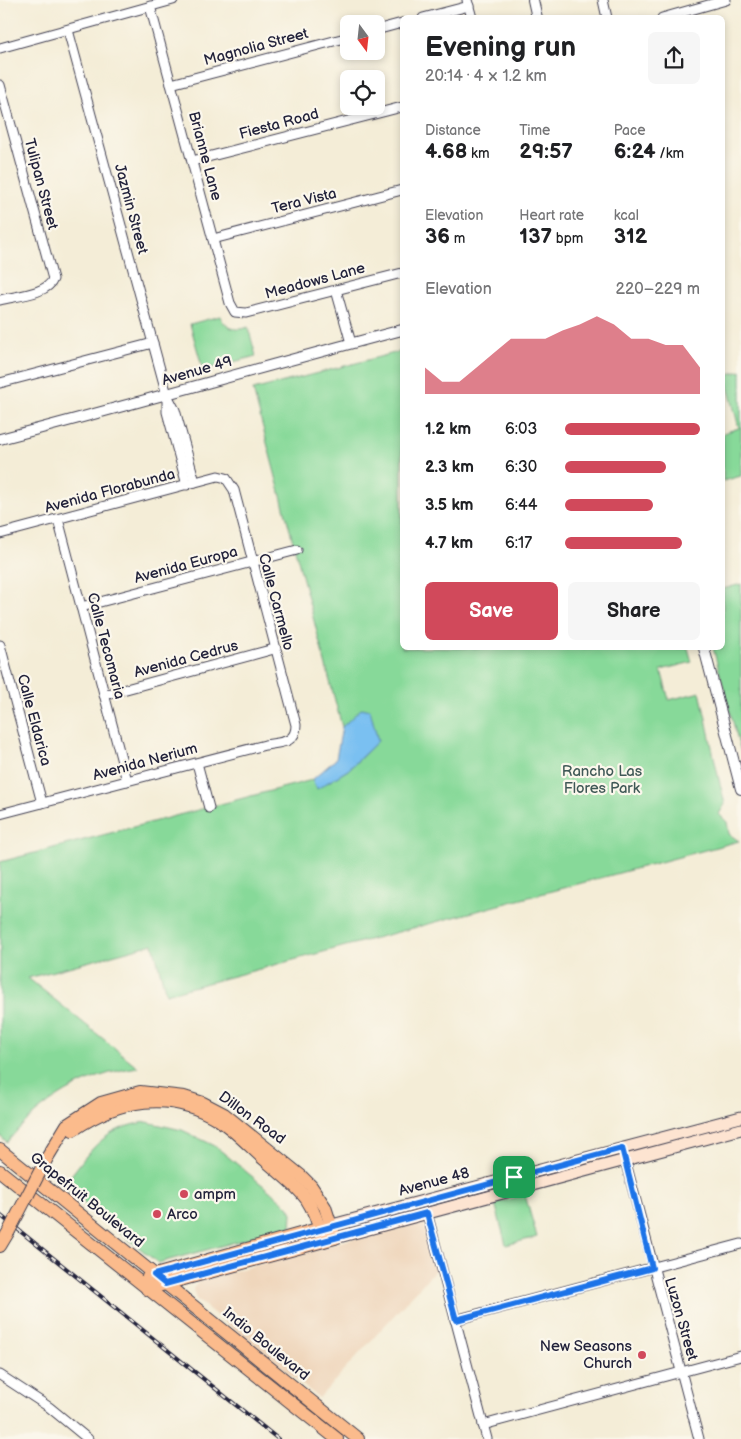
<!DOCTYPE html>
<html lang="en">
<head>
<meta charset="utf-8">
<style>
  body { margin:0; font-family:"Balsamiq Sans",sans-serif; background:#f6f6f6; color:#202124; height:100vh; display:flex; flex-direction:column; font-size:19px; white-space:nowrap }
  * { box-sizing:border-box; margin:0 }
  p { font-size:16px; color:#757577 }
  .icon { flex:none; width:28px; height:28px; fill:none; stroke:currentColor; stroke-width:2; stroke-linecap:round; stroke-linejoin:round }
  .map { position:relative; flex:1; overflow:hidden }
  .panel { position:absolute; left:400px; top:15px; width:325px; height:635px; display:flex; flex-direction:column; background:#fff; border-radius:8px; box-shadow:0 2px 8px #0003 }
  .panel>* { flex:none }
  .needle { width:32px; rotate:165deg }
  .fabs { position:absolute; left:340px; top:15px; display:grid; gap:10px }
  .fabs a { display:grid; place-items:center; width:45px; height:45px; border-radius:8px; background:#fff; box-shadow:0 2px 8px #0003; font-size:25px }
  .pin { position:absolute; display:grid; place-items:center; width:42px; height:42px; color:#fff; margin:-21px; border-radius:10px; box-shadow:0 2px 8px #0006 }
  .round { display:grid; place-items:center; flex:none; width:52px; height:52px; border-radius:8px; background:#f6f6f6 }
  .head { display:flex; align-items:center; justify-content:space-between; height:85px; padding:0 25px }
  h1 { font-size:28px; font-weight:600; line-height:38px }
  .metrics { display:grid; grid-template-columns:repeat(3,1fr); gap:8px; height:85px; padding:5px 25px }
  .metrics div { display:grid; align-content:center }
  .metrics b { font-size:21px; font-weight:600 }
  .metrics small { font-size:14px; font-weight:400 }
  .metrics p { font-size:14px }
  .chart { height:140px; padding:10px 25px }
  .chart p { display:flex; justify-content:space-between }
  .chart svg { width:100%; height:90px; margin-top:5px; fill:#d1495b; opacity:.7 }
  .action { display:flex; gap:10px; margin-top:auto; padding:10px 25px }
  .action a { flex:1; height:58px; border-radius:8px; background:#d1495b; color:#fff; font-size:20px; font-weight:600; line-height:58px; text-align:center }
  .action a+a { background:#f6f6f6; color:#202124 }
  ul { padding:0 25px; list-style:none; font-size:16px }
  li { display:grid; grid-template-columns:80px 60px 1fr; align-items:center; height:38px }
  li i { height:12px; border-radius:6px; background:#d1495b }
  .map>svg:first-child { display:block }
  .built { fill:#efd6bb }
  .green { fill:#87d999; stroke:#547e6a }
  .water { fill:#7ac0f1; stroke:#4e7196 }
  .lines { fill:none; stroke-linecap:round; stroke-linejoin:round }
  .minor-casing { stroke:#424052; stroke-width:11 }
  .tertiary-casing { stroke:#424052; stroke-width:12 }
  .secondary-casing { stroke:#424052; stroke-width:13 }
  .primary-casing { stroke:#424052; stroke-width:14 }
  .minor { stroke:#fff; stroke-width:9 }
  .tertiary { stroke:#fff; stroke-width:10 }
  .secondary { stroke:#fde4d1; stroke-width:11 }
  .primary { stroke:#fbbb8c; stroke-width:12 }
  .rail-casing { stroke:#22223b; stroke-width:4 }
  .rail { stroke:#fbf7ec; stroke-width:2; stroke-dasharray:5.5; stroke-linecap:butt }
  .primary-bridge-casing { stroke:#424052; stroke-width:14; stroke-linecap:butt }
  .primary-bridge { stroke:#fbbb8c; stroke-width:12 }
  .route-casing { stroke:#fff; stroke-width:10 }
  .route { stroke:#1a73e8; stroke-width:6 }
  .poi-dot { fill:#d1495b; stroke:#fbf7ec; stroke-width:2 }
  .labels { text-anchor:middle; dominant-baseline:central; stroke-width:4.5; stroke-linejoin:round; paint-order:stroke }
  .street-label { font-size:15px; fill:#22223b; stroke:#fbf7ec }
  .park-label { font-size:15px; fill:#405957; stroke:#fbf7ec }
  .poi-label { font-size:15px; fill:#22223b; stroke:#fbf7ec; text-anchor:start }
</style>
</head>
<body>
<div class="map">
<svg width="741" height="1439" viewBox="0 0 741 1439">
  <rect width="100%" height="100%" fill="#fbf7ec"/>
  <filter id="ink" filterUnits="userSpaceOnUse"><feTurbulence type="fractalNoise" baseFrequency=".02" numOctaves="2"/><feDisplacementMap in="SourceGraphic" scale="10" xChannelSelector="R" yChannelSelector="G"/><feConvolveMatrix kernelMatrix="1 2 1 2 8 2 1 2 1" color-interpolation-filters="sRGB"/></filter>
  <filter id="wash" filterUnits="userSpaceOnUse"><feTurbulence type="fractalNoise" baseFrequency=".0096" numOctaves="4" result="noise"/><feDisplacementMap in="SourceGraphic" scale="20" xChannelSelector="R" yChannelSelector="G"/><feGaussianBlur stdDeviation="1.12" result="paint"/><feColorMatrix in="noise" values="0 0 0 0 0 0 0 0 0 0 0 0 0 0 0 0 0 1.4 0 .05"/><feComposite in="paint" operator="in"/></filter>
  <g filter="url(#wash)">
    <rect width="100%" height="100%" fill="#f4edd7"/>
    <path class="built" d="M424,1219L437,1268L319,1398L196,1299L193,1289L198,1281Z"/>
    <g class="green">
      <path d="M220,316C225,328 236,332 248,327L256,356L203,370L190,324Z"/>
      <path d="M402,351V648H688L692,662L661,670L669,700L700,692C709,729 715,767 725,804L719,814L727,822L729,834L739,841L166,994L153,944L28,978L138,1067C84,1075 42,1101 7,1142L0,1136V862L312,780L317,788L348,770L378,741L342,727L253,390Z"/>
      <path d="M741,371V476L723,481V433L739,428L725,375Z"/>
      <path d="M741,584V752L713,648H722L723,589Z"/>
      <path d="M147,1122L182,1130L215,1146L288,1206L292,1213L291,1227L158,1263L63,1186C88,1154 102,1127 147,1122Z"/>
      <path d="M525,1195L537,1237L506,1245L495,1203Z"/>
    </g>
    <path class="water" d="M362,708L370,710L378,741L348,770L317,789L312,780L336,759L342,727Z"/>
  </g>
  <g filter="url(#ink)">
    <g class="lines">
      <defs>
        <g id="minor">
          <path d="M467,0L472,18"/>
          <path d="M603,0L607,18"/>
          <path d="M150,6L230,303L235,312L246,313L402,273"/>
          <path d="M423,18L469,6"/>
          <path d="M662,18L726,0"/>
          <path d="M68,30L167,395L175,410L195,482"/>
          <path d="M376,30L402,23"/>
          <path d="M0,48L173,0"/>
          <path d="M171,84L349,37"/>
          <path d="M0,85L53,279C48,294 15,296 0,300"/>
          <path d="M192,161L402,107"/>
          <path d="M213,239L402,190"/>
          <path d="M336,290L351,343"/>
          <path d="M0,383L153,343"/>
          <path d="M167,396V412L187,485"/>
          <path d="M58,519L127,781"/>
          <path d="M0,534L218,476L226,478L234,490L296,725C296,744 280,742 265,745L0,814"/>
          <path d="M81,607L297,550"/>
          <path d="M0,645L42,803"/>
          <path d="M104,695L274,649"/>
          <path d="M197,763L209,808"/>
          <path d="M622,1148L699,1439"/>
          <path d="M427,1213L487,1439"/>
          <path d="M455,1320L741,1244"/>
          <path d="M0,1375L49,1407L88,1439"/>
          <path d="M483,1425L741,1356"/>
        </g>
        <g id="tertiary">
          <path d="M533,0L537,18"/>
          <path d="M0,439C135,404 268,365 402,330"/>
          <path d="M704,648L741,789"/>
        </g>
        <g id="secondary">
          <path d="M332,1225L741,1117"/>
          <path d="M335,1238L741,1129"/>
        </g>
        <g id="primary">
          <path d="M73,1130C118,1099 170,1089 219,1120C236,1131 250,1147 265,1160C300,1191 311,1193 323,1241"/>
          <path d="M0,1150L358,1439"/>
          <path d="M47,1158L67,1125L101,1103L140,1092L184,1097L203,1103L224,1114L301,1176L311,1186L325,1207L335,1238L147,1289"/>
          <path d="M0,1171L337,1439"/>
          <path d="M0,1246L9,1231"/>
          <path d="M148,1277L328,1226"/>
        </g>
      </defs>
      <use href="#minor" class="minor-casing"/>
      <use href="#tertiary" class="tertiary-casing"/>
      <use href="#secondary" class="secondary-casing"/>
      <use href="#primary" class="primary-casing"/>
      <use href="#minor" class="minor"/>
      <use href="#tertiary" class="tertiary"/>
      <use href="#secondary" class="secondary"/>
      <use href="#primary" class="primary"/>
      <defs>
        <path id="rail" d="M0,1215L278,1439"/>
      </defs>
      <use href="#rail" class="rail-casing"/>
      <use href="#rail" class="rail"/>
      <defs>
        <path id="primary-bridge" d="M9,1231L47,1158"/>
      </defs>
      <use href="#primary-bridge" class="primary-bridge-casing"/>
      <use href="#primary-bridge" class="primary-bridge"/>
    </g>
  </g>
  <g class="lines" filter="url(#ink)">
    <defs>
      <path id="route" d="M622,1148L652,1268L456,1320L427,1213L165,1284L154,1275Z"/>
    </defs>
    <use href="#route" class="route-casing"/>
    <use href="#route" class="route"/>
  </g>
  <g class="poi-dot">
    <circle cx="184" cy="1194" r="5"/>
    <circle cx="157" cy="1214" r="5"/>
    <circle cx="642" cy="1355" r="5"/>
  </g>
  <g class="labels">
    <g class="street-label">
      <text transform="translate(256 47) rotate(-15)">Magnolia Street</text>
      <text transform="translate(279 124) rotate(-15)">Fiesta Road</text>
      <text transform="translate(205 156) rotate(75)">Brianne Lane</text>
      <text transform="translate(41 184) rotate(75)">Tulipan Street</text>
      <text transform="translate(304 201) rotate(-14)">Tera Vista</text>
      <text transform="translate(131 209) rotate(75)">Jazmin Street</text>
      <text transform="translate(315 281) rotate(-15)">Meadows Lane</text>
      <text transform="translate(197 371) rotate(-16)">Avenue 49</text>
      <text transform="translate(110 491) rotate(-15)">Avenida Florabunda</text>
      <text transform="translate(186 565) rotate(-15)">Avenida Europa</text>
      <text transform="translate(276 602) rotate(75)">Calle Carmello</text>
      <text transform="translate(106 646) rotate(75)">Calle Tecomaria</text>
      <text transform="translate(186 659) rotate(-15)">Avenida Cedrus</text>
      <text transform="translate(34 720) rotate(75)">Calle Eldarica</text>
      <text transform="translate(145 762) rotate(-15)">Avenida Nerium</text>
      <text transform="translate(252 1118) rotate(36)">Dillon Road</text>
      <text transform="translate(434 1182) rotate(-15)">Avenue 48</text>
      <text transform="translate(87 1200) rotate(39)">Grapefruit Boulevard</text>
      <text transform="translate(681 1319) rotate(74)">Luzon Street</text>
      <text transform="translate(266 1344) rotate(39)">Indio Boulevard</text>
    </g>
    <g class="park-label">
      <text x="602" y="771">Rancho Las<tspan x="602" dy="17">Flores Park</tspan></text>
    </g>
    <g class="poi-label">
      <text x="194" y="1194">ampm</text>
      <text x="167" y="1214">Arco</text>
      <text x="632" y="1346" text-anchor="end">New Seasons<tspan x="632" dy="17">Church</tspan></text>
    </g>
  </g>
</svg>
<div class="fabs">
<a><svg class="needle" viewBox="-14 -14 28 28"><path d="M0-13l5 13h-10z" fill="#e53935"/><path d="M0 13l5-13h-10z" fill="#757577"/></svg></a>
<a><svg class="icon" aria-label="locate" viewBox="0 0 24 24"><circle cx="12" cy="12" r="6"/><path d="M12 2v4M12 18v4M2 12h4M18 12h4"/></svg></a>
</div>
<div class="pin" style="left:514px;top:1177px;background:#1e9e55"><svg class="icon" aria-label="arrive" viewBox="0 0 24 24"><path d="M6 21V4h12l-3 4 3 4H6"/></svg></div>
<section class="panel">
<div class="head"><div><h1>Evening run</h1><p>20:14 · 4 × 1.2 km</p></div><a class="round"><svg class="icon" aria-label="share" viewBox="0 0 24 24"><path d="M12 15V3M7 8l5-5 5 5M5 13v7h14v-7"/></svg></a></div>
<div class="metrics">
<div><p>Distance</p><b>4.68<small> km</small></b></div>
<div><p>Time</p><b>29:57</b></div>
<div><p>Pace</p><b>6:24<small> /km</small></b></div>
</div>
<div class="metrics">
<div><p>Elevation</p><b>36<small> m</small></b></div>
<div><p>Heart rate</p><b>137<small> bpm</small></b></div>
<div><p>kcal</p><b>312</b></div>
</div>
<div class="chart"><p><span>Elevation</span>220–229 m</p>
<svg viewBox="0 0 160 44" preserveAspectRatio="none"><path d="M0 44V31L10 38L20 38L30 31L40 24L50 17L60 17L70 17L80 13L90 10L100 6L110 10L120 17L130 17L140 20L150 20L160 31V44z"/></svg>
</div>
<ul>
<li><b>1.2 km</b>6:03<i style="width:100%"></i></li>
<li><b>2.3 km</b>6:30<i style="width:75%"></i></li>
<li><b>3.5 km</b>6:44<i style="width:65%"></i></li>
<li><b>4.7 km</b>6:17<i style="width:87%"></i></li>
</ul>
<div class="action"><a>Save</a><a>Share</a></div>
</section>
</div>
</body>
</html>
